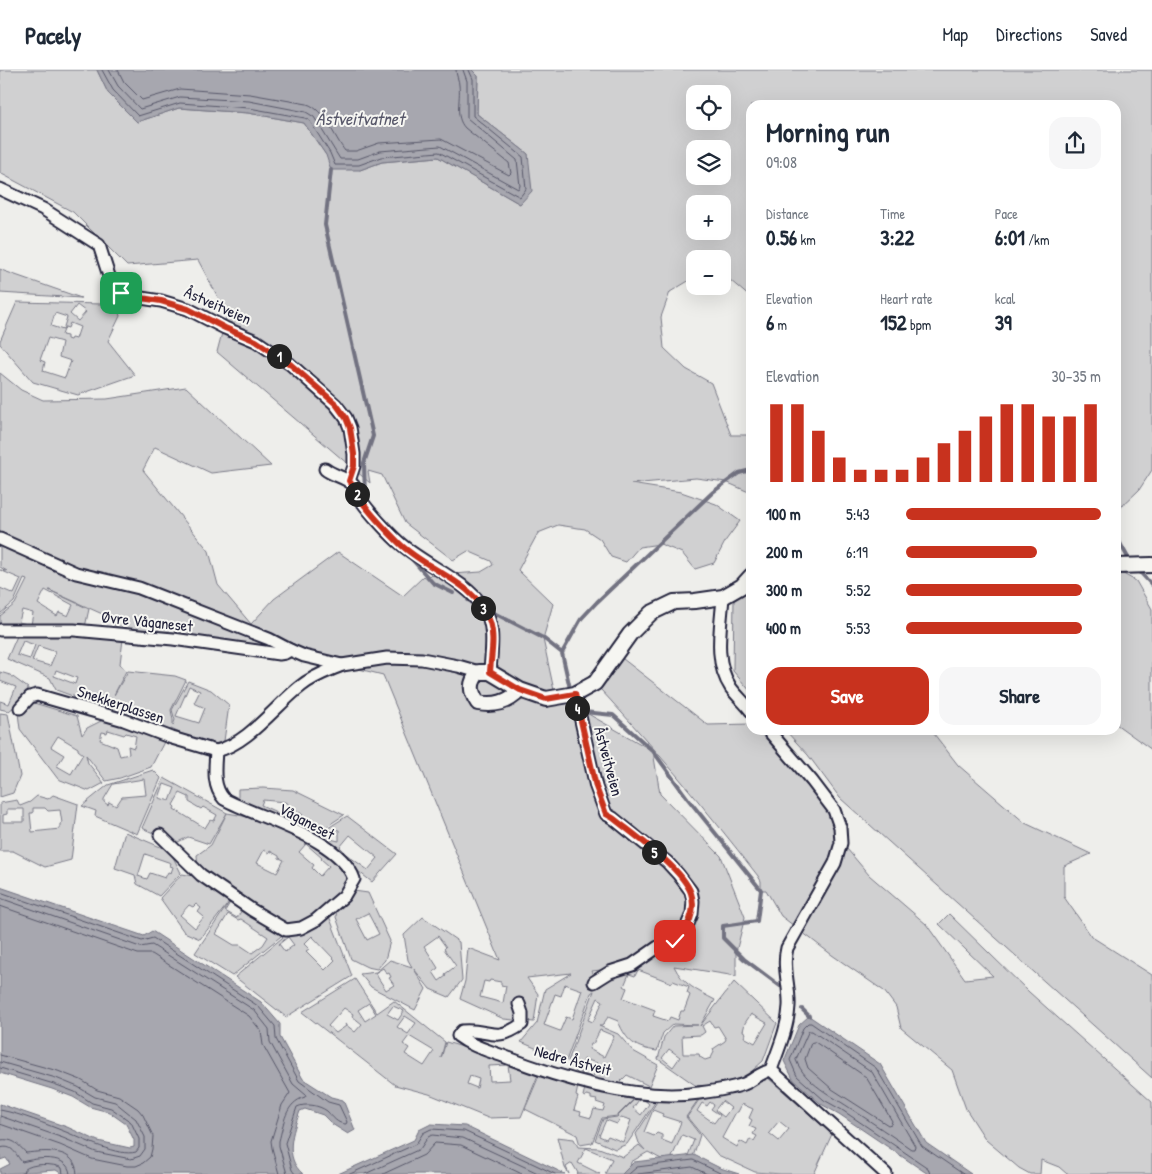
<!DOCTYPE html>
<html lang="en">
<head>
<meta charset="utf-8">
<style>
  body { margin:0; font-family:"Patrick Hand",sans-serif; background:#f6f6f7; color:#1f2937; height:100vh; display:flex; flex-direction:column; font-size:19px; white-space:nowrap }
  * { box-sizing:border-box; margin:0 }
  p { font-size:16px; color:#747a83 }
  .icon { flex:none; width:28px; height:28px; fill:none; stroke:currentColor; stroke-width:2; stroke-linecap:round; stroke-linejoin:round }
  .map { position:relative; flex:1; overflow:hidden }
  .details { position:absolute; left:746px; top:30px; width:375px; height:635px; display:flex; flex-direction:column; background:#fff; border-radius:15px; box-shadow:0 5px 20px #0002 }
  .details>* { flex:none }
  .tools { position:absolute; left:686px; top:15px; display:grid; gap:10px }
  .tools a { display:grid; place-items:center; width:45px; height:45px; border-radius:10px; background:#fff; box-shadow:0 5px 20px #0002; font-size:25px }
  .pin { position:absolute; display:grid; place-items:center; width:42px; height:42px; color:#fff; margin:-21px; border-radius:10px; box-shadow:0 2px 8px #0006 }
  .km { position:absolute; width:25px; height:25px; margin:-12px; border-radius:50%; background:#222; color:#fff; font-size:14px; line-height:25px; text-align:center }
  .round { display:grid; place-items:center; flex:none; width:52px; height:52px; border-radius:15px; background:#f6f6f7 }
  .head { display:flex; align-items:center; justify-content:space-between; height:85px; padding:0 20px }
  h1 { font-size:28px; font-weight:700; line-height:38px }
  .stats { display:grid; grid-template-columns:repeat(3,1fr); gap:8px; height:85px; padding:5px 20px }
  .stats div { display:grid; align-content:center }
  .stats b { font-size:21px; font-weight:700 }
  .stats small { font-size:14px; font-weight:400 }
  .stats p { font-size:14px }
  .chart { height:140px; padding:10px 20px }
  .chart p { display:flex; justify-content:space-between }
  .chart svg { width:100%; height:90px; margin-top:5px; stroke:#c8321e; stroke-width:6 }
  .action { display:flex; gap:10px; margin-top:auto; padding:10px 20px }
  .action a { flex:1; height:58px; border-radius:15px; background:#c8321e; color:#fff; font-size:20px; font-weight:700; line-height:58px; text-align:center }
  .action a+a { background:#f6f6f7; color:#1f2937 }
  ul { padding:0 20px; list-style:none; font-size:16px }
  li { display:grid; grid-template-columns:80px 60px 1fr; align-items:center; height:38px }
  li i { height:12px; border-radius:6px; background:#c8321e }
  header { display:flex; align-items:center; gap:30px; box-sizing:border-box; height:70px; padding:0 25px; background:#fff; border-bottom:1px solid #e0e1e3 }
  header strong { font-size:24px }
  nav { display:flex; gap:28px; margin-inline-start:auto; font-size:18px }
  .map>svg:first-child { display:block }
  .green { fill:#d0d0d1; stroke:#797986; fill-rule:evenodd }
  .water { fill:#a7a7af; stroke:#727281 }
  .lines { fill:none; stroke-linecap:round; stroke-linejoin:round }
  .shore { stroke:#575769; stroke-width:1 }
  .stream { stroke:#727281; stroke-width:4 }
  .minor-casing { stroke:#22223b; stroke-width:15 }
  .tertiary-casing { stroke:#22223b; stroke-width:18 }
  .minor { stroke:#f6f6f2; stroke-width:11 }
  .tertiary { stroke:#f6f6f2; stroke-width:14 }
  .route-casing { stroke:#fff; stroke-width:10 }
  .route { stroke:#c8321e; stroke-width:6 }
  .labels { text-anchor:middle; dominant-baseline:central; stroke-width:4; stroke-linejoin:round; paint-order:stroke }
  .street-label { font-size:16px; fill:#22223b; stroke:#f6f6f2 }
  .water-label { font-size:18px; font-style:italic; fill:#575769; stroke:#f6f6f2 }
</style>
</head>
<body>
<header>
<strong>Pacely</strong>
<nav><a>Map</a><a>Directions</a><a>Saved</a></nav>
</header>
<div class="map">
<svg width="1152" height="1104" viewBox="0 0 1152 1104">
  <rect width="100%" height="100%" fill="#eeeeeb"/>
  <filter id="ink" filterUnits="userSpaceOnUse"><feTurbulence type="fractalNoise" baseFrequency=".02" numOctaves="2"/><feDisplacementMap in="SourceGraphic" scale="10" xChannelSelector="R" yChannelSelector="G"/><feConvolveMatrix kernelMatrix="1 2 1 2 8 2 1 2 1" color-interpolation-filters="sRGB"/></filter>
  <g filter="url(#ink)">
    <g class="green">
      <path d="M0,0H97L108,23L137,52L179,38L248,43L304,53L326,85L360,100L382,92L438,87L520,134L528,84L477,44L478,6L472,0H1152V400L1139,420L1118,440H1116V35H751V228L730,210L723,208L722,189H695V207L670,222L661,247L664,278L686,299L711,313L731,365H751V423L726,412L696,408L631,414L681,422L716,434L740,451L726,470L714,493L695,499L682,483L660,474L639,477L626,492L611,487L600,469L585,459L558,455L538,463L518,500L553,534L543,569L555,625L653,681L660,724L721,786L745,847L736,882V906L674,896C682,914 698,921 715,930L700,956L734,912L777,953L763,991L743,1009L710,1017L695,1015L658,989L664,967L673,956L698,955L673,954L663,963L657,981C635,978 627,972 618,951L608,947L602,956H599L618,964L633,981L658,995L649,1016L627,1005L617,1015L579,1006L568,991L594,921L591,923L566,991L521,972L537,953L545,919L571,903L527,908L538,924L534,952L504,949L460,929L465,911L468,878L500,890L383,605L339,594L213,575L116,557L109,547L49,520L89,539L85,557H0V546L15,534L27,510L24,509L14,532L0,544V518L14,524L21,509L0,500L7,501L0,497V303L21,320L43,330L107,329L186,317L271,396L211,403L155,377L143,400L209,481L218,515L251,554L274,529L338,482L403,526L424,506L481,502L493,495L491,491L468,481L453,490L405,453L382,405L368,401L370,413L217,282L227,244L198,190L127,196L73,142L0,103ZM695,24H722V51H695ZM695,79H722V106H695ZM695,134H722V161H695ZM45,520L73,535L68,546L59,542L57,546L38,534ZM22,540L33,543L31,555L19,552ZM636,896L614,904L600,917L592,901ZM638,900L672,913L673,911L689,917L687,923L690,925L684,941H681L678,950L670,947L668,951L653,946L655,940L623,928L627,918L624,916L629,904L635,906ZM490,910L501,912V915L506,916L503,933L480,927L484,911L489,912ZM565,914L582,920L572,949L566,947L560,961L544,955L555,924L561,926ZM598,928L603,931L593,952L588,950ZM751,944L767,953L755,973L744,967L746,963L743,961L745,953ZM710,951L714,957L718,956L726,969L725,971L713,979L714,982L711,988L705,990L700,987L699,984H683L682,966L701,965L705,962L702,956ZM600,960L614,966L604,987L589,979L591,974H593ZM669,979L680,987L673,997L662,988ZM584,989L597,993L593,1007L580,1003Z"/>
      <path d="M0,199L4,201L81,228L0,223Z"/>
      <path d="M17,232L102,234L116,232L120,246L108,271L135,305L78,325L33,312L0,274V271ZM77,235L86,242L78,251L70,244ZM55,243L67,247L63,260L51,256ZM70,253L80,257L76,269L71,268L70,270L67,269V266L62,265L65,257L68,258ZM48,268L62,272L59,287L71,291L65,308L43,301L45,292L40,290Z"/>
      <path d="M1116,500L1136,511L1152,539V680L1116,654Z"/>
      <path d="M751,515V622L733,601L734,529Z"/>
      <path d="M49,565L123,569L120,594L126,601L114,625L128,601L175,606L186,610L171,640L173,650V655L175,650L172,640L188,611L211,620L229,635L224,671L214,674L182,669L184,665L171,659V661L56,620L50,608L7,589L17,566ZM23,571L35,575L30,589L17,585ZM38,576L56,582L50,596L32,591ZM56,600L77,608L75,614L54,606ZM189,616L200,621L194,633L205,638L199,653L176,646Z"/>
      <path d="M614,582L708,655L751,654V660H768L834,740L842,773L869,805L926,854L965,909L993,906L939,854L949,844L1029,922L1152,1032V1104H1067L1059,1097L1041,1090L1040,1104H1030L1019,1098L986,1070L966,1039L952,1000L901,958L896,937L884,921L832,885L781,846L766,820H761V811L758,806C704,736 648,670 588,606L605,592Z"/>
      <path d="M0,602L10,605L28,618L26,627L9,641L0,639V631L9,634L16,617L0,611Z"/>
      <path d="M34,633L77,646L82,665L87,658L107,648L165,670L151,697L120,708L106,711L86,685L88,693L104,713L89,721L58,709L20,659L18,643ZM108,660L124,665L126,663L136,666L134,678L128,676L129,684L120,686L117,677L100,670L102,662L107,663ZM58,666L78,678V680L83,684L71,704L57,696L64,685L51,677Z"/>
      <path d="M0,643L8,644L20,706L13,723L0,727Z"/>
      <path d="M785,660H931L958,695L1025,753L1091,784L1064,796V827L1092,867L1152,905V1008L840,728L808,685Z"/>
      <path d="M153,700L161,708L137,764L95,746L96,741L82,736L108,715ZM144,709L146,725L122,727L116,736L109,732L108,735L104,732V729L113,714Z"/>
      <path d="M164,708L227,743L209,774L188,767L176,773L142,758ZM164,714L175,718L170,731L159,728ZM180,723L189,727V732L201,739L203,737L217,745L214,751L210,750L205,758L174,739L175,737L173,735Z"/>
      <path d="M263,718L293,720L344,745L312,766L238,733V719ZM263,730L285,732L303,745L300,750L295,748L294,750L261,735Z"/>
      <path d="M53,725L78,734L71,790L45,797L13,781H0V733L17,730L20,736L30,732L37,726L48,729ZM33,738H45L48,741L60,740L62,753L60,754V759L32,762L30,743H33ZM7,739H24V752H3V745L7,744Z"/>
      <path d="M227,743C269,749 317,772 348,801V812L340,824L323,842L293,856L285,853L223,818L198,799L197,785L211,775ZM306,774L322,788L321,789L329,796L320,806L312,798L314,795L299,782ZM264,780L269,783L270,781L279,786V788L284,790L277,803L257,793Z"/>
      <path d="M347,746L397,784L372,812L314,767ZM330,759L339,760V771L330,769ZM350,765L378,788L368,800L343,782L344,781L340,777Z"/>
      <path d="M125,762L170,781L181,803L159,826L137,814L135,805L115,798ZM145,784L171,793L170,796L173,797L171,803L168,802L165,808L150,803L147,809L138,806Z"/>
      <path d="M182,804L200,807L286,862L232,906L195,883L230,831L200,869L184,862L160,828ZM231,831L243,838L237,848L225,841ZM196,834L201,838L198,842L204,847L195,858L180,845L189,835L193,837ZM228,844L238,850L241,849L268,867L263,875L252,883L240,875H234L216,864Z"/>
      <path d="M354,821L368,823L390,871L385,890L377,899L367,897L351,889L336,847L337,837ZM368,843L379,864L367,870L356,849Z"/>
      <path d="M329,846L352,906L286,947L235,907L288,863ZM312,866L335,890L325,900L306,881L309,879L304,874ZM288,867L294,875L285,882L279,874Z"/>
      <path d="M423,847L459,872L462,910L449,927L430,919L414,899L426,919L415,940L371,917L360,904L376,902L390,890L412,897L408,890L404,865ZM438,866L446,877L444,879L456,896L445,904L446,906L439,911L433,902L438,898L424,876ZM383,898L387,904L389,903L391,907L389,908L394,915L386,920L375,903Z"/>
      <path d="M355,909L377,943L394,931L445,972L441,988L446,972L540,1000L521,1047L488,1048L429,1024L395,1015L302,942ZM369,933L376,944L365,951L358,940ZM393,936L404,941L398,950L387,944ZM344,938L353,944L352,946L362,954L355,962L345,954L346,956L336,963L328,956ZM405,946L416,953L408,964L397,957ZM409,966L434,981L424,996L405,984L409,978L403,974ZM508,995L510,1010L490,1011L489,996ZM470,1006L479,1009L477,1018L467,1014Z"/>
      <path d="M541,1001L637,1026L617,1046L602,1048L592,1073L580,1075L577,1065L525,1039ZM578,1016L585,1018L583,1026L585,1027L586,1025L591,1026V1029L597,1030L596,1032L605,1035L603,1041L594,1039L591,1048L580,1045L581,1042L574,1040L578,1027L576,1026Z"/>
      <path d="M767,1007L832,1064L814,1104H781L755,1102L718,1085L687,1047L701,1027L726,1023ZM722,1031L731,1038L724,1047L715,1040ZM710,1032L714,1035L711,1039L720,1045L714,1053L697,1041L702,1033L707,1036ZM742,1034L753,1039L749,1048L752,1050L749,1056L756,1059L753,1064L757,1066L754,1071L750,1069L747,1075L740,1071L737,1077L722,1068L736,1042H738ZM779,1051L789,1059L779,1071L769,1063Z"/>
      <path d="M638,1026L658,1028L627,1074L615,1079L595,1070L603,1049L617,1047ZM641,1027L649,1034L641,1045L633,1038ZM621,1047L631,1050L623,1072L608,1066L606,1069L599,1066L606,1050L617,1054Z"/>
      <path d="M660,1027H700L686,1047L700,1065L690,1096L663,1090L648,1082L631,1092L629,1104H605L612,1089L586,1078L578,1093L600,1104H577L578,1103L572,1093L566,1097L569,1104L565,1098L557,1067L574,1069L578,1077L599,1078L623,1087L639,1075L645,1080L639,1073L636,1064ZM653,1040L663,1044L662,1046L681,1052L672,1074L662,1070V1065L657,1063L654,1066L644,1062ZM682,1065L694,1070L685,1093L672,1087Z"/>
    </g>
    <g class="water">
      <path d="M97,0H472L478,6L477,44L528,84L532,121L520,134L438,87L382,92L360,100H331L326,85L304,53L248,43L179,38L137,52L108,23Z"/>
      <path d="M0,817L144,866L152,861L261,932L280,954V967L303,1009L331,1027L343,1030L355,1060L348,1064L332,1054L323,1045L305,1039L300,1041C293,1062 283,1087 303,1104H62L56,1100L0,1104V1099L10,1094L6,1088L0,1090V1034L67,1057L98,1071L130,1078L134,1077V1070L126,1054L109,1042L90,1037L73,1027L52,1019L0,1003Z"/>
      <path d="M809,946L880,994L926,1073L971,1104H928L839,1044L821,1034L793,1009L784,991L799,955Z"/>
      <path d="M431,1054L465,1056L565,1104H338L414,1070L419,1060Z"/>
      <path d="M694,1085L720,1098L739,1104H622L634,1092Z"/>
    </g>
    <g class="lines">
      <g class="shore">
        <path d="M102,0L113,20L138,46L180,33L249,38L305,48L309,50L330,83L335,95H359L381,87L439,82L520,127L526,119L523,87L473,46V9L469,0"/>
        <path d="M109,0L118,16L140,39L180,27L249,31L306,42L314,47L340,89H358L380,81L440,76L518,119L520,116L517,90L467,48V11L463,0"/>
        <path d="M118,0L124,12L142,30L180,19L250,24L307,34C324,39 335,68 345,81H356L379,73L441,69L509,105L511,103L509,93L465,58C454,46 461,30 459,15C459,10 456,6 456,0"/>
        <path d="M0,822L142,871L153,868L258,936L275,956L276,969L299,1011L328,1032L339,1035L347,1052L346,1054C337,1054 333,1047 327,1041C319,1035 305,1033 297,1037L285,1073L292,1100L295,1104"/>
        <path d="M0,828L140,877L152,875L254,940L269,959L270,972L293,1014L306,1025L305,1027C285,1033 284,1053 279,1071V1076L287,1104"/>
        <path d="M0,836L138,884H152L249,946L261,961L263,975L290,1023L282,1035L271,1071L272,1078L279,1104"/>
        <path d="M809,961H812L872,1002L915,1076L914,1079H911C892,1066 873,1053 853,1040C833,1026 805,1014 796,990Z"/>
        <path d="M815,972L866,1007L892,1051L891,1054L888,1055L832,1019L808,998L805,989L811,973Z"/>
        <path d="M0,985L58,1001L81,1010L97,1020L119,1026L138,1039L143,1045L153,1066L152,1079L150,1087L143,1093L136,1096H127L92,1089L60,1075L0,1054"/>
        <path d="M0,992L56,1008L78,1017L95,1027L115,1032L136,1049L145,1067V1079L140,1086L131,1089L96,1082L63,1068L0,1046"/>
        <path d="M0,998L54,1014L75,1022L92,1033L111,1038L131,1052L139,1069V1078L136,1082C118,1087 83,1069 66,1062C45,1054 22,1044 0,1040"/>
        <path d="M0,1070C13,1068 18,1074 26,1083C45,1081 76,1077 77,1104"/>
        <path d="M0,1078C13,1074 15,1084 22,1092C36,1088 68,1083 70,1104"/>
        <path d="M23,1104L24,1100C31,1093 54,1093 62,1098L63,1104"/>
        <path d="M350,1104L416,1074L423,1063L431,1059L464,1061L555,1104"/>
        <path d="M365,1104L420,1079L428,1067L432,1065L463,1068L540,1104"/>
        <path d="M383,1104L424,1085L435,1073L461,1075L522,1104"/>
        <path d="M629,1104L637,1097L693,1090L722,1104"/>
        <path d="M638,1104L692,1097L707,1104"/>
        <path d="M930,1104L928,1098L842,1040L824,1030L797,1006L790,990L803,958L808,953H811L876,998L922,1076L963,1104"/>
      </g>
      <g class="stream">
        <path d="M331,100L325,155L373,366L364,393L365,428"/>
        <path d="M1116,466L1131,493"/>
        <path d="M409,486L433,513L453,523"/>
        <path d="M1138,500L1152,515"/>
        <path d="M468,530L477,535"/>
        <path d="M490,541L543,568L562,583"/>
        <path d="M571,623L562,583L581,549L597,532L713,422L739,403L751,400"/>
        <path d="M582,639L584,642L613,645L653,681L688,729L761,820L757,851L723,856V868L744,889L780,916"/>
        <path d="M802,939L809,946"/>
      </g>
      <defs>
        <g id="minor">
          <path d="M0,119L43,139L99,175L109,206L114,215L121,223L128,226L161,231L188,239L225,258L256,271L290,294L335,334L346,348L350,358L354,384V396L349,411"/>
          <path d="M325,399C333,406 349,408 354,416C357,420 358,426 361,430C368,441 392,467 402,475C427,496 466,511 484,538C496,558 491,581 490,602"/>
          <path d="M0,469L76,503L139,518L269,569L290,580L304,586L342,595L387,588L422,589L458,596L479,602"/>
          <path d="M723,527C721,557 713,591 731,618C737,626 745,633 751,641"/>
          <path d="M0,560H74L173,569L279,584L285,583L290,580"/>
          <path d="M575,624L596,717L606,744L613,748L667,792L678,804L691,821L693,831L692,844L684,863L675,871L658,877L632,895L610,902L594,912"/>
          <path d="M20,638L30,627L37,625L124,650L172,668L216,681"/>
          <path d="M768,660L812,711L834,740L840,757L841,773L835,793L787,878C782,897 790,916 789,936C788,958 778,980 771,1000L886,1104"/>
          <path d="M160,765L201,805L252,840L286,860L301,858L316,850L344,826L354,809C339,767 260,749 224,729C212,716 215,697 216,681C248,674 276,635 301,616C313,606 328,601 342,595"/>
          <path d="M519,934L522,943V954C495,974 488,958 462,961L458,966C471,976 487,980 503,986C560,1008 637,1032 699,1023C714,1021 730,1019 744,1014C754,1010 759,1003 771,1000"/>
        </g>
        <g id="tertiary">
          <path d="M1116,496L1152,495"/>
          <path d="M520,620C508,633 495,636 478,633C470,621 469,613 479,602H490L520,620L546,629L575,624L595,613L630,564L651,543L674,532L695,531L723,527L742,516L751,506"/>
        </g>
      </defs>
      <use href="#minor" class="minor-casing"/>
      <use href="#tertiary" class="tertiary-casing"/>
      <use href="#minor" class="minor"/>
      <use href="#tertiary" class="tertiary"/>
    </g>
  </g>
  <g class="lines" filter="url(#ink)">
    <defs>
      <path id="route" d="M121,223L128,226L161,231L188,239L225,258L256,271L290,294L336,334L346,348L350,358L354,384V396L349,411C355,417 356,423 361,430C371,445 386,460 399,473C427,501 477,512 490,552C495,568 491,586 490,602L520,620L546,629L575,624L596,717L606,744L613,748C634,765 682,798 691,823C697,841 688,859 675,871"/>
    </defs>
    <use href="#route" class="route-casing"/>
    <use href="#route" class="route"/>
  </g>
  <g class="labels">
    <g class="street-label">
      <text transform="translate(218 235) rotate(24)">Åstveitveien</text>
      <text transform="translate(147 551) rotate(6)">Øvre Våganeset</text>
      <text transform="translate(121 634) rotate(18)">Snekkerplassen</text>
      <text transform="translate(609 691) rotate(75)">Åstveitveien</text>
      <text transform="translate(307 751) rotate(28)">Våganeset</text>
      <text transform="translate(573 990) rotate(15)">Nedre Åstveit</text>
    </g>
    <g class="water-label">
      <text x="360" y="48">Åstveitvatnet</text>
    </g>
  </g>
</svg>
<div class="tools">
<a><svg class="icon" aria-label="locate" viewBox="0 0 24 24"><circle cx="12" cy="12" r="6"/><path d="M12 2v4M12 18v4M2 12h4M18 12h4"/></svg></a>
<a><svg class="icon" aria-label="layers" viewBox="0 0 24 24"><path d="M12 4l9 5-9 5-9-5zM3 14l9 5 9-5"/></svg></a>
<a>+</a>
<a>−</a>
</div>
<div class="pin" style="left:121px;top:223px;background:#1e9e55"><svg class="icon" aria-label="arrive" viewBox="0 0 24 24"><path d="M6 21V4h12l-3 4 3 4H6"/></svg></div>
<div class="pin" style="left:675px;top:871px;background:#d93025"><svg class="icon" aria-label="check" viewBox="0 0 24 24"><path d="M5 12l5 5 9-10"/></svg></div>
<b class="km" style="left:279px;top:286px">1</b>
<b class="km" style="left:357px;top:424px">2</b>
<b class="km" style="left:483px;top:538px">3</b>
<b class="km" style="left:577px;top:638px">4</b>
<b class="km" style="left:654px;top:782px">5</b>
<section class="details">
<div class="head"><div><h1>Morning run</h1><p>09:08</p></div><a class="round"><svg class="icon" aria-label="share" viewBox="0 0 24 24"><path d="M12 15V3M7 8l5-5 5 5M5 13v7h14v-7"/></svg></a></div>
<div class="stats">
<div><p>Distance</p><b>0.56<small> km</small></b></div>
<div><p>Time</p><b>3:22</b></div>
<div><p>Pace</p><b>6:01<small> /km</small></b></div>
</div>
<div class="stats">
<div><p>Elevation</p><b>6<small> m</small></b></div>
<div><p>Heart rate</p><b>152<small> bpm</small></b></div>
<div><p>kcal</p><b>39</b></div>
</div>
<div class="chart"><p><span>Elevation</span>30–35 m</p>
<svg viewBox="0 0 160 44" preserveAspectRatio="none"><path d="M5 44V6M15 44V6M25 44V19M35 44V32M45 44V38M55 44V38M65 44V38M75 44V32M85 44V25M95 44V19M105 44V12M115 44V6M125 44V6M135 44V12M145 44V12M155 44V6"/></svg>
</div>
<ul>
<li><b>100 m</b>5:43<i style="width:100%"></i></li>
<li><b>200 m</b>6:19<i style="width:67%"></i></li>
<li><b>300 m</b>5:52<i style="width:90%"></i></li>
<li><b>400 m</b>5:53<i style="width:90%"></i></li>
</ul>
<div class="action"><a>Save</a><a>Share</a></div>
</section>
</div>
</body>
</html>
